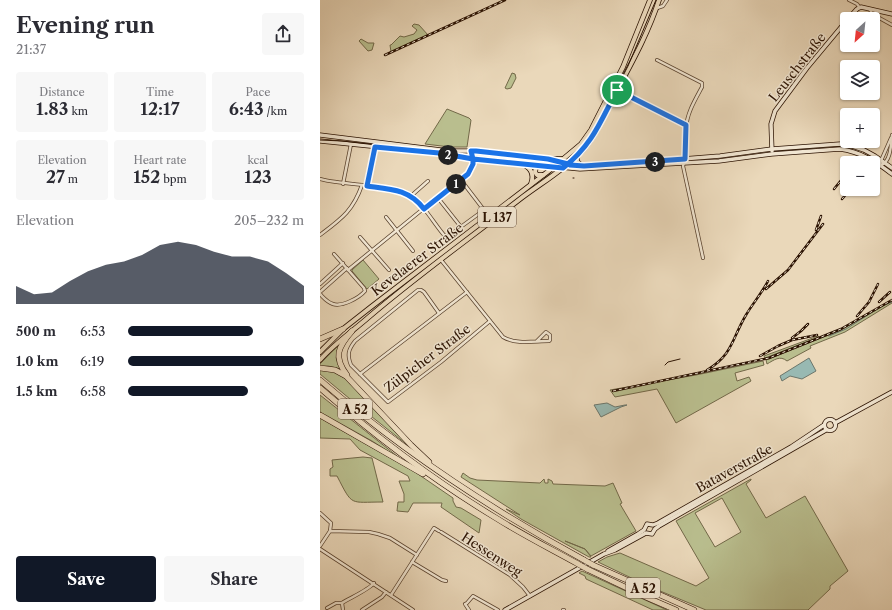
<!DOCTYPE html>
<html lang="en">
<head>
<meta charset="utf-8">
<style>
  body { margin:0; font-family:"Libre Caslon Text",serif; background:#f7f7f7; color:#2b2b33; height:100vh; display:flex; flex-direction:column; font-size:15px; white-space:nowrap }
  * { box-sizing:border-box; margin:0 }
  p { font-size:13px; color:#7c7c81 }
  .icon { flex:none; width:22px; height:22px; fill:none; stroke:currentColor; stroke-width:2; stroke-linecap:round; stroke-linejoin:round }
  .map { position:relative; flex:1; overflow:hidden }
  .side { display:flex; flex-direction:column; background:#fff; width:320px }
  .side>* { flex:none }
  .needle { width:26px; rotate:207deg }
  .controls { position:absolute; left:520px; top:12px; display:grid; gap:8px }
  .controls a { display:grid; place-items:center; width:40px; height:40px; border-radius:4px; background:#fff; box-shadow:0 1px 3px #0004; font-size:20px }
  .pin { position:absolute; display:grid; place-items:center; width:34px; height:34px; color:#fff; margin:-17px; border:2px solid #fff; border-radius:50%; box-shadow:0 1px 4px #0007 }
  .km { position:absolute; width:20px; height:20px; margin:-10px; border-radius:50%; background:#222; color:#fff; font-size:11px; line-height:20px; text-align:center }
  .round { display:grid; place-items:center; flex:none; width:42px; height:42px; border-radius:4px; background:#f7f7f7 }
  .headline { display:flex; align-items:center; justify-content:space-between; height:68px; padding:0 16px }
  h1 { font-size:22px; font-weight:700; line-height:30px }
  .metrics { display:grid; grid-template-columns:repeat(3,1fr); gap:6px; height:68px; padding:4px 16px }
  .metrics div { display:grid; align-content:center; border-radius:4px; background:#f7f7f7; text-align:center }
  .metrics b { font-size:17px; font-weight:700 }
  .metrics small { font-size:11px; font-weight:400 }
  .metrics p { font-size:11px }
  .chart { height:112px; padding:8px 16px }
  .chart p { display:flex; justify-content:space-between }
  .chart svg { width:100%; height:72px; margin-top:4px; fill:#111827; opacity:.7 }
  .cta { display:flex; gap:8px; margin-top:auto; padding:8px 16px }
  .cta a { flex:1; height:46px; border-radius:4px; background:#111827; color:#fff; font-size:16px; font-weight:700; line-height:46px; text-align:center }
  .cta a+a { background:#f7f7f7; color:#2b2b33 }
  ul { padding:0 16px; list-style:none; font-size:13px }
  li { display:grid; grid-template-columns:64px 48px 1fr; align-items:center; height:30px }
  li i { height:10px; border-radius:5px; background:#111827 }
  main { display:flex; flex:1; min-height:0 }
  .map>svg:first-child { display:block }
  .green { fill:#b9be8e; stroke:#726848; fill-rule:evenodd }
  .water { fill:#98b9b2; stroke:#6c766b }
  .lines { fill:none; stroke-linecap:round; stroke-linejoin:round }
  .stream { stroke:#6c766b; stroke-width:1 }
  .street-casing { stroke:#5a432f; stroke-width:4 }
  .secondary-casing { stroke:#2a1101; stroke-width:5 }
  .primary-casing { stroke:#2a1101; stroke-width:5.5 }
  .highway-casing { stroke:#2a1101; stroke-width:6 }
  .street { stroke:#f1e6d2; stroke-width:2.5 }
  .secondary { stroke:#f1e6d2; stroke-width:3.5 }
  .primary { stroke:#ead8ba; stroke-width:4 }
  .highway { stroke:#ead8ba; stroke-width:5 }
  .tram { stroke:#2a1101; stroke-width:1 }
  .rail-casing { stroke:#2a1101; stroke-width:2.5 }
  .rail { stroke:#f1e6d2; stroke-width:1; stroke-dasharray:3; stroke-linecap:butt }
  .highway-bridge-casing { stroke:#2a1101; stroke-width:6; stroke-linecap:butt }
  .highway-bridge { stroke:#ead8ba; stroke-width:5 }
  .route-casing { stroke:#fff; stroke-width:8 }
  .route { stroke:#1a73e8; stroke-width:5 }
  .labels { text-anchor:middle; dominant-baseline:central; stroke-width:3; stroke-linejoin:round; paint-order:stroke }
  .shield { fill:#f1e6d2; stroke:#665140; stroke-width:1 }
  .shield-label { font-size:12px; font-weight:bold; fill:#2a1101 }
  .street-label { font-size:13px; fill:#2a1101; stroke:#f1e6d2 }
</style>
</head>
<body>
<main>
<section class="side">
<div class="headline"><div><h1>Evening run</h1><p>21:37</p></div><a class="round"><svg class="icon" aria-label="share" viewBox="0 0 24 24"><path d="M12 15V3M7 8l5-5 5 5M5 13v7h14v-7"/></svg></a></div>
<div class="metrics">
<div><p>Distance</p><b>1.83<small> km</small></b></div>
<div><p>Time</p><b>12:17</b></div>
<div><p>Pace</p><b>6:43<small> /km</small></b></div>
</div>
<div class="metrics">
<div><p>Elevation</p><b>27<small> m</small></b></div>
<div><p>Heart rate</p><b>152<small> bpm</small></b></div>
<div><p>kcal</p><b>123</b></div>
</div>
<div class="chart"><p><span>Elevation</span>205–232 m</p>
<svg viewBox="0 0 160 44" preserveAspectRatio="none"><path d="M0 44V33L10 38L20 37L30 30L40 24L50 20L60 18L70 14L80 8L90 6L100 8L110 12L120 15L130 15L140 18L150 25L160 33V44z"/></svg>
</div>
<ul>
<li><b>500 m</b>6:53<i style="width:71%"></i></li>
<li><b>1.0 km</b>6:19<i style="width:100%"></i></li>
<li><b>1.5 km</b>6:58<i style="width:68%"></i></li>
</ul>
<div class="cta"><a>Save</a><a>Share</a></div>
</section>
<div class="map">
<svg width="572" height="610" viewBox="0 0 572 610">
  <rect width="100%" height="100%" fill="#ead8ba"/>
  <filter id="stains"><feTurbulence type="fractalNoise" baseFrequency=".005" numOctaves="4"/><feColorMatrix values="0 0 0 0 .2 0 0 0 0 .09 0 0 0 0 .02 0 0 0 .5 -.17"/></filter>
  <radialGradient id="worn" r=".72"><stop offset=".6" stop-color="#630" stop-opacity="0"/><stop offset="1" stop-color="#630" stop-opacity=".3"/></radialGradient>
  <g class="green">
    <path d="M94,24L99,25L108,35L71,52L70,45H71L80,36L84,37L94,34L97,30L92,26Z"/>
    <path d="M41,39L48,43H54L52,50L48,51L39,41Z"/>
    <path d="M192,73L195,74L196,78L191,88L187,89L185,88Z"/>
    <path d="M127,109L149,118L151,120L147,147H130L105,144Z"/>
    <path d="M516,146L455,151L516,146L533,147L544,152L532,148Z"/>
    <path d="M230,172V174L141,242L149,233Z"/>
    <path d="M43,260L59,279L47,289L32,271V270Z"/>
    <path d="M572,300V303L525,332L490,346L491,348L467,361C460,355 454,360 447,364L446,360L521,330Z"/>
    <path d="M498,336L499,337L445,358L444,356Z"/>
    <path d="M20,343L21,369L8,366L0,367V364Z"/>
    <path d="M443,361L444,365L415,373L417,381L429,377L431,381L356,423L337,389L295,397L290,390L376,375Z"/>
    <path d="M0,369H9L26,379L90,447L42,409L0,374Z"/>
    <path d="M0,395L82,460L52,441L0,412Z"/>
    <path d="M0,418L95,472L133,498V501L136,507L141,508L161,520L159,533L121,507L122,503H93L88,512L77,511L78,502H84V494L79,481H90L88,476L40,450L30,439L0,438Z"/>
    <path d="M43,457L52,458L63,502C29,502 33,507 17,476H10V469L13,467L12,460Z"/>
    <path d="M143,473L150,478L157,480L220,483L224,479L225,483H228V479L232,481L233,484L285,486L293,483L302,503L300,504L316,531L271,556L265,549L245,541L265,549L271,557H269L201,519L186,509L200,515L141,477Z"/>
    <path d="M431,479V480L426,484L446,518L485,496L528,571L510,586V589L488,610H386L328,586L278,562L287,557L300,553L376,586L389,578L356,521ZM402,498L421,532L395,547L375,513Z"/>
    <path d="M262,571L347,610H333L266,579L265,576L259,573Z"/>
  </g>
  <g class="water">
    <path d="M489,358L496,371L482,379L470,376L462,381L460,376Z"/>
    <path d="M287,403L295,407L305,405H307L301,407L281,417L274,405Z"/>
  </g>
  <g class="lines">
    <path class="stream" d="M509,336L526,329L562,306L572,302"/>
    <defs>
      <g id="street">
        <path d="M529,0L537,4L540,8"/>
        <path d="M337,8L343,6L347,0"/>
        <path d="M550,9L552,14L572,25"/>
        <path d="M337,60L382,83V87C375,100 367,113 366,128C364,142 368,152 363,166L383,258"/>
        <path d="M297,90L366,125"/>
        <path d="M561,165C571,162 571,144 572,135"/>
        <path d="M561,165L560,163L571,138"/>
        <path d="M0,179C28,187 73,182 95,199C104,206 116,226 124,235L127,237L164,210L141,180"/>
        <path d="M23,184L31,144"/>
        <path d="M47,186L55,147"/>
        <path d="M91,196L108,181"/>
        <path d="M118,198L141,227"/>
        <path d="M103,209L148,174L153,163L151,151"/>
        <path d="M66,217L93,251"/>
        <path d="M0,235C21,219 33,211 42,185"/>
        <path d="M40,237L69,270"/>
        <path d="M121,260L183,337C197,345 214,341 229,341L230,340V335L226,332L217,341"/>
        <path d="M28,270L103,209"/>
        <path d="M0,284L23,263"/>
        <path d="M0,292L27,268"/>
        <path d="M0,294C4,298 7,302 13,304C22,307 39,298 45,291L44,288L14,254"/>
        <path d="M119,313L104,292L101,290H98L35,341C28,350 27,355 31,365L68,402L121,362L170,321"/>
        <path d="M40,374L147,292"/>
        <path d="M0,513L11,523L10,531"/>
        <path d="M121,532L190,575L203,587L210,596"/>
        <path d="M0,546L10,531L49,532L58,534L70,538L97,555"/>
        <path d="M0,549L93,610"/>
        <path d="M92,562L122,580L126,581"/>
        <path d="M71,595L114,528L119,531"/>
        <path d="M22,603C30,598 50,589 54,583"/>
        <path d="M7,608L16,603H22L23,610"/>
        <path d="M42,610L62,597L66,592"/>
        <path d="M149,610L145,604L147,603L153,596L178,610"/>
        <path d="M243,610H244"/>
      </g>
      <g id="secondary">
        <path d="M528,19L537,9L541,7L572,14"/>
        <path d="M0,135L129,151H156L233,160"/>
        <path d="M0,141L119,153L156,159L260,169L399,161L452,154L520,149C541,152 555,161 572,174"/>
        <path d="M452,151L451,124L455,111L487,68L527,20"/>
        <path d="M239,162L256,166H274L400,156L452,149L520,144L532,146L544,150L555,156L572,168"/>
        <circle cx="510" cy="425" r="5.5"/>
        <path d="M515,423L572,392"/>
        <path d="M288,551L318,534L324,530L327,524L333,525L338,523L471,447L504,425"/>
        <path d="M185,610L284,554L295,550L326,533L332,534L335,529L339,526L506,430"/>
      </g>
      <g id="primary">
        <path d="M258,155C255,161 258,164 264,166"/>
        <path d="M232,159H243"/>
        <path d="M199,163C210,166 215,173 211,184"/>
        <path d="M221,165L216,167L215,172L217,175H223"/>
        <path d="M0,352L23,329L51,307L230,170L261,144L271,130L303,67L330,0"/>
        <path d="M0,360C15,343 33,331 50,316C98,275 150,238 200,199C221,183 244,170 262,151C277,135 284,114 294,96C311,64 328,34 339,0"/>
      </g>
      <g id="highway">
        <path d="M0,339L23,329"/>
        <path d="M0,368L15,370L26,376L91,445L109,462"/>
        <path d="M27,375C13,357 18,347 32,331"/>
        <path d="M0,380C81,450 170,509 264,560"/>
        <path d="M0,388C55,436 113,480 176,518C203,535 231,549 258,564"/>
        <path d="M0,415L103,474"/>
        <path d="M273,565L374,610"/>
        <path d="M267,569L328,598L356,610"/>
      </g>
    </defs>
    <use href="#street" class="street-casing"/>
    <use href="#secondary" class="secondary-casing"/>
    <use href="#primary" class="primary-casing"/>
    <use href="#highway" class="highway-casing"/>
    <use href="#street" class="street"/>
    <use href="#secondary" class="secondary"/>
    <use href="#primary" class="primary"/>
    <use href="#highway" class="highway"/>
    <g class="tram">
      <path d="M0,140L22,141L169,158L241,164L250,160L258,154L266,145L273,134L308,66L336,0"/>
      <path d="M253,178H254"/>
      <path d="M345,365L348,362L360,359"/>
    </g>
    <defs>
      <g id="rail">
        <path d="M65,55L185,0"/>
        <path d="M538,163L540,160"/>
        <path d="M514,189L527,173"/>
        <path d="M522,199L528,192"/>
        <path d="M496,230L501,216"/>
        <path d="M446,289L468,270L503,224"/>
        <path d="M559,302L570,292"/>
        <path d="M537,316L549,302L558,284"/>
        <path d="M472,338L481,331L488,324"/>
        <path d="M440,356L458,346L472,340L497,335"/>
        <path d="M387,370C413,355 412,338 426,315C433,303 442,293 448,281"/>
        <path d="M293,391L449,358L521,329L572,300"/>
      </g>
    </defs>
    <use href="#rail" class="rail-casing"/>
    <use href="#rail" class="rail"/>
    <defs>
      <g id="highway-bridge">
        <path d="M264,560L273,565"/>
        <path d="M258,564L267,569"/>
      </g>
    </defs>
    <use href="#highway-bridge" class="highway-bridge-casing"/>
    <use href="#highway-bridge" class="highway-bridge"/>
  </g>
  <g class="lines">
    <defs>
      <path id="route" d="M297,90C280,122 273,144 243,168L153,159V164L148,174L104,209C89,189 70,189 47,186L55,147L119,153L153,159L151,151H156L228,159L248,164L250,165L264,166L365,159L366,125L297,90"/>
    </defs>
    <use href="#route" class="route-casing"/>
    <use href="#route" class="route"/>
  </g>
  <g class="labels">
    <g class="shield">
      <rect x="158" y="207" width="38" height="20" rx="3"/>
      <rect x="18" y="399" width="34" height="20" rx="3"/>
      <rect x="306" y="578" width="34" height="20" rx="3"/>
    </g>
    <g class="shield-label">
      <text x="177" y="217">L 137</text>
      <text x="35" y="409">A 52</text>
      <text x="323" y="588">A 52</text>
    </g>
    <g class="street-label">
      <text transform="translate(477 67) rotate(-52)">Leuschstraße</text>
      <text transform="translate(97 259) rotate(-37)">Kevelaerer Straße</text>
      <text transform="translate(107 358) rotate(-37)">Zülpicher Straße</text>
      <text transform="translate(414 468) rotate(-29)">Bataverstraße</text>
      <text transform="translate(172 554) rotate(33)">Hessenweg</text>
    </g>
  </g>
  <rect width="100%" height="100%" filter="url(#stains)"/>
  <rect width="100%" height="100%" fill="url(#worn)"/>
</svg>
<div class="controls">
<a><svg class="needle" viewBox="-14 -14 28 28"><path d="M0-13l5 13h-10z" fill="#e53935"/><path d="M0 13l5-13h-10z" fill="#7c7c81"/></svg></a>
<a><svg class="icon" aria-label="layers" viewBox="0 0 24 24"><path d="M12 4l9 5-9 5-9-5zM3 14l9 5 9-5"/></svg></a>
<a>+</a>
<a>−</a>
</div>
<div class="pin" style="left:297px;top:90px;background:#1e9e55"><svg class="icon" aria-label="arrive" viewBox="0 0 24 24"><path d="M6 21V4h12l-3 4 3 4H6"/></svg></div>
<b class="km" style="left:136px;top:184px">1</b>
<b class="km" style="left:128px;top:155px">2</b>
<b class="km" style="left:335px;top:162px">3</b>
</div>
</main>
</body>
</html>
